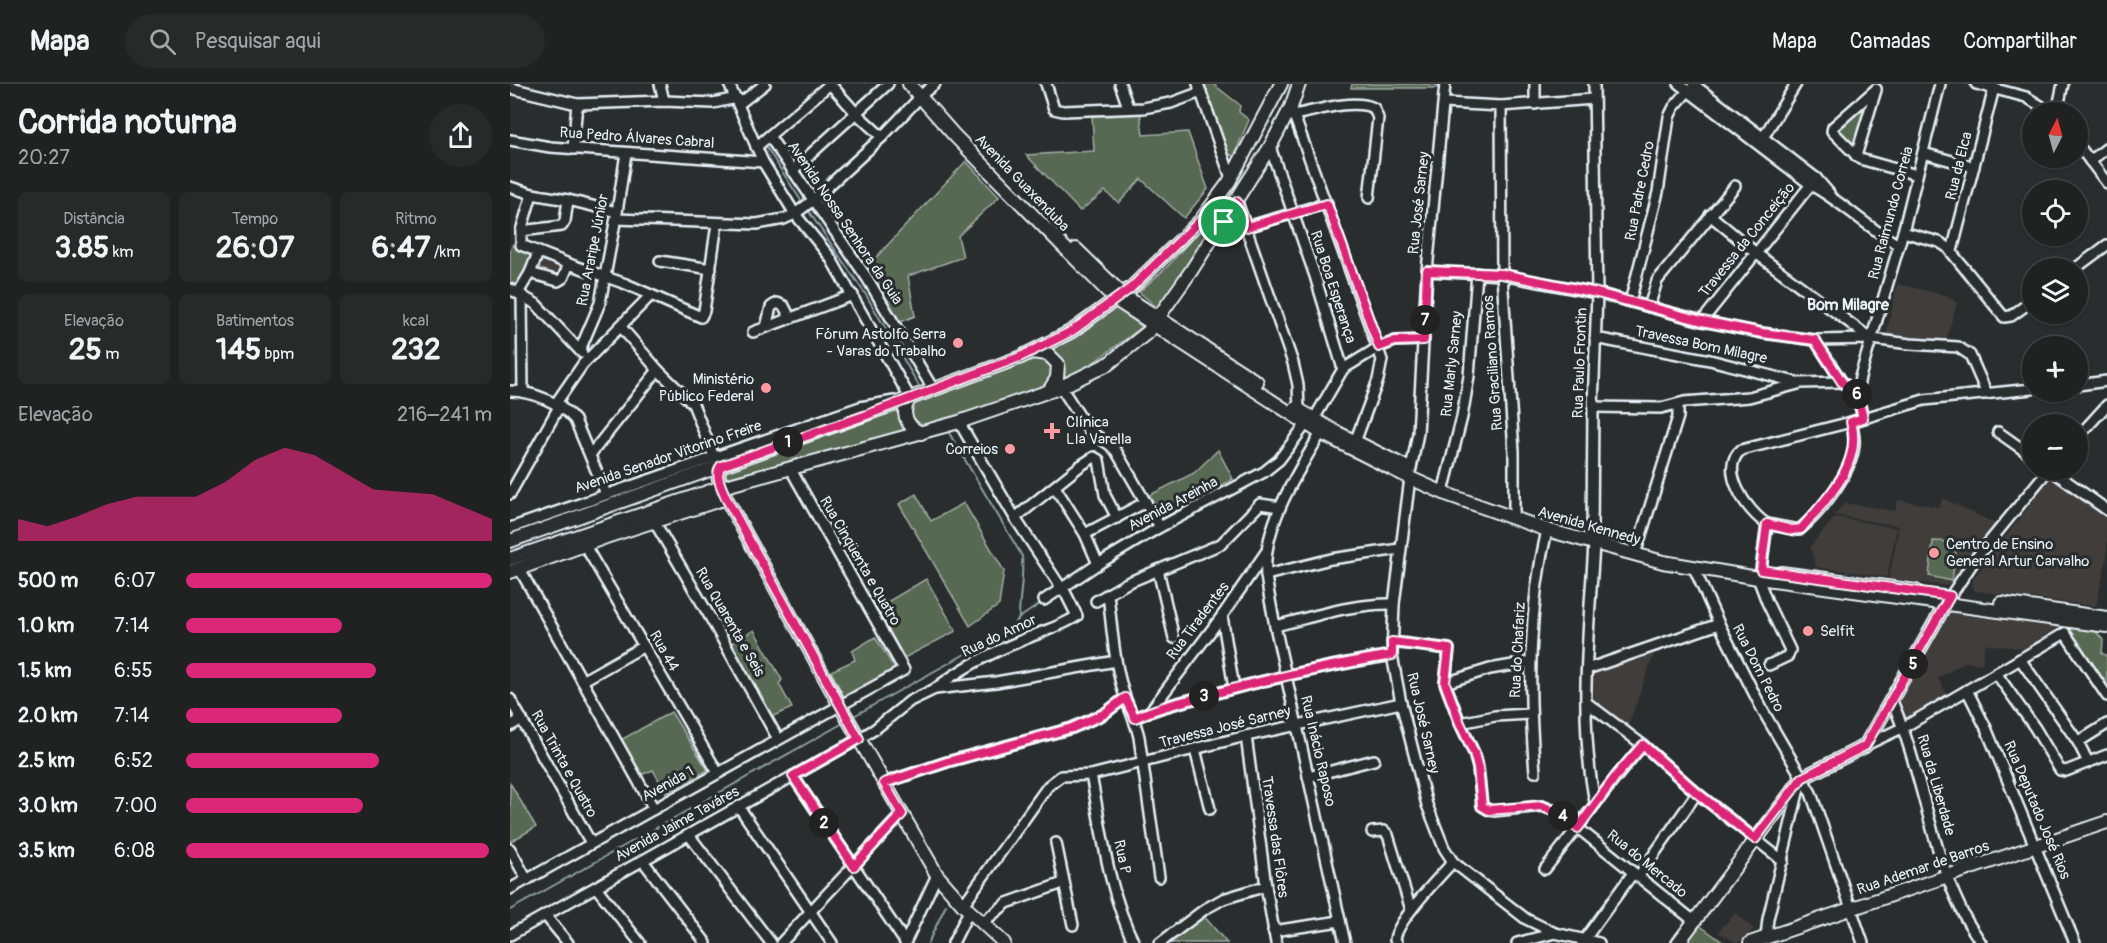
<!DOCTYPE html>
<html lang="pt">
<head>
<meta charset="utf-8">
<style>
  body { margin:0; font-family:Pangolin,sans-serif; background:#282a2a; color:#f1f3f6; height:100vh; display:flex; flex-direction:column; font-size:22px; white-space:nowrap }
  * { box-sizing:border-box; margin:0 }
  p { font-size:20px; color:#a2a4a5 }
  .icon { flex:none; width:33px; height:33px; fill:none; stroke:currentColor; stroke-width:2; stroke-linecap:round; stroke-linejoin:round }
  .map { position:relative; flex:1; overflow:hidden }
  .panel { display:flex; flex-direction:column; background:#202222; width:510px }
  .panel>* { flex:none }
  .needle { width:39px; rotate:6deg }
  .tools { position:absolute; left:1512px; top:18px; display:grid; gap:12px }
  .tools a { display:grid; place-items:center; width:66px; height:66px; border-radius:50%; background:#202222; box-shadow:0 2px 4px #0004,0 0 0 2px #3d3f40; font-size:30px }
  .pin { position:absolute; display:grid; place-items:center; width:51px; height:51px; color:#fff; margin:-26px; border:3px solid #fff; border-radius:50%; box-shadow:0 2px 6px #0007 }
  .km { position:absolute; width:30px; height:30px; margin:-15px; border-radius:50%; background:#222; color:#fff; font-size:16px; line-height:30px; text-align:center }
  .round { display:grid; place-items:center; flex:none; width:63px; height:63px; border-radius:32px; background:#282a2a }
  .overview { display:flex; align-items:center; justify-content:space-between; height:102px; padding:0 18px }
  h1 { font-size:33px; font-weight:700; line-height:45px }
  .stats { display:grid; grid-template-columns:repeat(3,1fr); gap:9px; height:102px; padding:6px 18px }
  .stats div { display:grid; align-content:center; border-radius:9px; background:#282a2a; text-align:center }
  .stats b { font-size:30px; font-weight:700 }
  .stats small { font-size:16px; font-weight:400 }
  .stats p { font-size:16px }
  .chart { height:168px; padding:12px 18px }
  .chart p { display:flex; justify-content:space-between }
  .chart svg { width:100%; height:108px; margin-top:6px; fill:#db2777; opacity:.7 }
  ul { padding:0 18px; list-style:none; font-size:20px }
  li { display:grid; grid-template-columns:96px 72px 1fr; align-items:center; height:45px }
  li i { height:15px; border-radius:8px; background:#db2777 }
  header { display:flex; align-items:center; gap:36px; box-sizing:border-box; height:84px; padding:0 30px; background:#202222; border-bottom:2px solid #3d3f40 }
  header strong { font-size:28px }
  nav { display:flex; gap:33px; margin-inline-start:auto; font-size:21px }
  .search { width:420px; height:54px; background:#282a2a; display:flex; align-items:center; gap:15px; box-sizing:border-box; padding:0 21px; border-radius:33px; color:#a2a4a5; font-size:22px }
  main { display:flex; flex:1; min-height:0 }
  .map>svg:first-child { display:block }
  .built { fill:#3f3c3a }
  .green { fill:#596952; stroke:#a0ada5; stroke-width:1.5 }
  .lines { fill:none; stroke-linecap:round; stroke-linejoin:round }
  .stream { stroke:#8ba1a6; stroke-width:2 }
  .minor-casing { stroke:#e8f1f8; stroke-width:14 }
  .major-casing { stroke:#e8f1f8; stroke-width:16 }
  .minor { stroke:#2a2d2e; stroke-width:9 }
  .major { stroke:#2a2d2e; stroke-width:12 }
  .route-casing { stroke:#fff; stroke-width:12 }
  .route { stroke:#db2777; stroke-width:8 }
  .poi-dot { fill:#ff9aa2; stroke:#2a2d2e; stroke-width:2 }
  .labels { text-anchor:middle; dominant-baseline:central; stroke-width:6; stroke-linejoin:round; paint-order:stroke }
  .street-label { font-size:15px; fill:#e8f1f8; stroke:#2a2d2e }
  .poi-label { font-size:15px; fill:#e8f1f8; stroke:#2a2d2e; text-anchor:end }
  .neighbourhood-label { font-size:16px; font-weight:bold; fill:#e8f1f8; stroke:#2a2d2e }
</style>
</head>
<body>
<header>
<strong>Mapa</strong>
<div class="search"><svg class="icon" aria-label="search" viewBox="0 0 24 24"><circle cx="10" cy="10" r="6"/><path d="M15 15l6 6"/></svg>Pesquisar aqui</div>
<nav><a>Mapa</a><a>Camadas</a><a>Compartilhar</a></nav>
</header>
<main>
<section class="panel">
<div class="overview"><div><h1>Corrida noturna</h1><p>20:27</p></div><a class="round"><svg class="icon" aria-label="share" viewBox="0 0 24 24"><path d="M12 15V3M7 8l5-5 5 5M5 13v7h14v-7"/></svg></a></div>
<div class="stats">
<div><p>Distância</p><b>3.85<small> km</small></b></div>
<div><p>Tempo</p><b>26:07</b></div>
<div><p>Ritmo</p><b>6:47<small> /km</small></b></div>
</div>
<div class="stats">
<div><p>Elevação</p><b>25<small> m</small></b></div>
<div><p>Batimentos</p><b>145<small> bpm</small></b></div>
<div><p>kcal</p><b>232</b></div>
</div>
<div class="chart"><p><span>Elevação</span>216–241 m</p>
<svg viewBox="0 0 160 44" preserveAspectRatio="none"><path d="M0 44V35L10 38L20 34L30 29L40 26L50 26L60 26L70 20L80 11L90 6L100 9L110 16L120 23L130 24L140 25L150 30L160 35V44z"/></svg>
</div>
<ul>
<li><b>500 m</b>6:07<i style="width:100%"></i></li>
<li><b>1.0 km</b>7:14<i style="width:51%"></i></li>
<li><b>1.5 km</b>6:55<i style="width:62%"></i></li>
<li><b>2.0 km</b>7:14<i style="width:51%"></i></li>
<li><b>2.5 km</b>6:52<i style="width:63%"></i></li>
<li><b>3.0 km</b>7:00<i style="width:58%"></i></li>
<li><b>3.5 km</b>6:08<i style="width:99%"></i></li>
</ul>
</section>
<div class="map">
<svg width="1597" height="859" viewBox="0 0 1597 859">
  <rect width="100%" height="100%" fill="#2a2d2e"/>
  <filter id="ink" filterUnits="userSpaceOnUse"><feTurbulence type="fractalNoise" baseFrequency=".0167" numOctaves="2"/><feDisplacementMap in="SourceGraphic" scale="12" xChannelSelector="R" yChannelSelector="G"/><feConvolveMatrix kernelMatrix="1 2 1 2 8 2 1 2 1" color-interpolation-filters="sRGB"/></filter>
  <g filter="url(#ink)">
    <g class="built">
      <path d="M29,172L56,181L48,194L23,187Z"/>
      <path d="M1387,200L1436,211L1447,219L1435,259L1379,254L1376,251Z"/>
      <path d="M1542,392L1597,433V474L1586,522L1465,507L1462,502L1464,494Z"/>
      <path d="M1432,414L1486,440L1445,496L1436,502L1379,495L1389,442L1324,431L1335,419L1385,427L1388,416L1430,423Z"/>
      <path d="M1325,433L1387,444L1377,493L1306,483L1300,463Z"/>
      <path d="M1436,527L1548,543L1515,565L1475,560L1472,580L1455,578L1428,594L1438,612L1395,634L1387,617Z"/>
      <path d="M1144,570L1118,642L1084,614L1083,590Z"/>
      <path d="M1225,829L1244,845L1228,859L1208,848Z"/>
    </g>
    <g class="green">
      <path d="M696,0H703L730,21L729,28L739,36L724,72L718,70L693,3Z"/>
      <path d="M842,0H927L926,4H841Z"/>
      <path d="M1361,13L1344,66L1323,45Z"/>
      <path d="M630,27L633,51L678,48L698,105L674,134L631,95L609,119L595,107L570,127L516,71L584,67L582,32Z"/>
      <path d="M456,77L489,113L448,152L453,173L398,192L405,232L388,239L356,184Z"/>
      <path d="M695,142L699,144V148L648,224L629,208L657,183L692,143Z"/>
      <path d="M3,160L25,170L7,205L0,202V167Z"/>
      <path d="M607,223L632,243L573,286L551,295L538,265Z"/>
      <path d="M525,273L543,277V292L533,304L419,341L410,340L402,335L400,322L403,319Z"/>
      <path d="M391,323L400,345L217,394L214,387Z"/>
      <path d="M708,366L723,395L650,436L636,413L684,389Z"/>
      <path d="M406,410L421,437L454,419L494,487L489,521L460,542L389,420Z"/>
      <path d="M1423,457L1447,458L1442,497L1419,492Z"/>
      <path d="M416,495L446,547L394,574L367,524Z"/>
      <path d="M1560,542L1583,544L1593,556L1592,570L1597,571V604L1558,546Z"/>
      <path d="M244,546L272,596L269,600L282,624L261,633L220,560Z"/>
      <path d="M365,553L385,585L334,613L321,587L345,576L342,567Z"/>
      <path d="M161,628L198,686L156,709L143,686L131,691L109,657Z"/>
      <path d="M0,699L26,743L0,758Z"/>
      <path d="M693,831L717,859H657Z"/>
      <path d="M1189,841L1214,859H1176Z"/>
    </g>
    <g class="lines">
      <g class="stream">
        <path d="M256,63L294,121"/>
        <path d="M297,125L356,211L409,302"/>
        <path d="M439,349L512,472C514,493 509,513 509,534"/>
        <path d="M342,633L500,545L509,534L530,520"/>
        <path d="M0,826L335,638"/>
        <path d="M418,859L436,821"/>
      </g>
      <defs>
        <g id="minor">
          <path d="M150,0L154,17"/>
          <path d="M219,0L253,78L285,130L320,173L400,314"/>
          <path d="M320,0L346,29L372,53"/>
          <path d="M536,0L544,25L553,27L633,24L661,19L691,8"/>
          <path d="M610,0L618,23"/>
          <path d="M688,0L721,94"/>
          <path d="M1169,0L1301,101C1333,118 1357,144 1389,161"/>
          <path d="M1183,0L1306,94L1319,109"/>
          <path d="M1466,0L1516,13L1541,28"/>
          <path d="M0,4L67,20L154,17L203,19L227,14"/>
          <path d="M1366,5L1323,43L1322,47L1350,75L1407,91"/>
          <path d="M934,19L991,22L1084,15"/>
          <path d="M229,20L255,0"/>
          <path d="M1025,20V0"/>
          <path d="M991,22L992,191L1004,368V426"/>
          <path d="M781,23L872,276L868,296L845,358"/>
          <path d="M1547,28L1553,0"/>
          <path d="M784,31C806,27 842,14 864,24L868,34L859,114"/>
          <path d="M259,52L357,194L423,305"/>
          <path d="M0,56L40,63L253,78"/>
          <path d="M1251,57L1286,0"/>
          <path d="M1568,61L1597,99"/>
          <path d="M246,63L320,0"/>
          <path d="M760,63L805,192L833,285"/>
          <path d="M63,65L67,20"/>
          <path d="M1413,69L1464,83"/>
          <path d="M1346,72L1366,6"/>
          <path d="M1580,77L1597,64"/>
          <path d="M282,87L378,0"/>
          <path d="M0,103L22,110L58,116L107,128"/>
          <path d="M727,118L783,279L788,301L789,326"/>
          <path d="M1200,131L1247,170L1360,254"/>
          <path d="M106,135L247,140L274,135L285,130L302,117L372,53L416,7L425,0"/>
          <path d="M737,143L817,119"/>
          <path d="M11,147L52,142L55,137L58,116"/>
          <path d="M1393,148L1429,158L1437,163L1494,233L1501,232L1522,217"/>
          <path d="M1442,167L1484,4"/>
          <path d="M150,177L201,185"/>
          <path d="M59,180L116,200L191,233L194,227L207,140"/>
          <path d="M1566,184L1597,161"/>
          <path d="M917,187L992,191L1087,209L1192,237L1252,249L1305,256L1362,255L1400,260L1448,263L1460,271L1477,310"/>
          <path d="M20,189L48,197L53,194L59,180L11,161V147L22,110"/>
          <path d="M0,205L26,220L72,269"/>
          <path d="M8,209L20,189L28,169"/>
          <path d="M12,211L13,307"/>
          <path d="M1120,218L1148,108L1159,33L1164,23L1178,7"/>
          <path d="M1139,223L1147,197L1225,102"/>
          <path d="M1192,237L1306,94"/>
          <path d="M111,243L148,286L183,320L204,373"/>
          <path d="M256,243L261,223L267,219L274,222L280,234"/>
          <path d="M243,248L343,211"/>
          <path d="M1085,254L1200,276L1289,299L1332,298"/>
          <path d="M1305,256L1332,298L1347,310"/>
          <path d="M70,266L90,219L107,128L116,69"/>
          <path d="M1568,301L1597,297"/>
          <path d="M551,303L579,347L600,361L606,367L650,443"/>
          <path d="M0,307C22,307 51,319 65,336L96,410"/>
          <path d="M46,319L73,280L141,211"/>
          <path d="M1083,323L1151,324L1174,318L1239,313L1288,300"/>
          <path d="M1353,334L1347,310L1350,293L1393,148L1430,0"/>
          <path d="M804,335L833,285L869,263L885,257L914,256"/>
          <path d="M449,338L505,434L552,505"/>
          <path d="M1488,348L1522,372"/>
          <path d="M811,349C787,389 752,443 756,491C758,508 762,525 765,542L835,859"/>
          <path d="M1568,353L1597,321"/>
          <path d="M80,371L148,286"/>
          <path d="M901,385L908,349L917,187L935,0"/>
          <path d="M1541,386L1597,426"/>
          <path d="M900,394L884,520L882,571L891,619L917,721L934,764L943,778L1016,835L1045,849"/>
          <path d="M545,403L575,450L588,480"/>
          <path d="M933,408L952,333L959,292L967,189"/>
          <path d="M0,410L50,321"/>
          <path d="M505,434L570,382L584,373L589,376L595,411L607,434"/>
          <path d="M144,437L200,533L268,655"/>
          <path d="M1257,440L1289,446C1310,429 1342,389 1344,361C1345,353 1343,346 1341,338"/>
          <path d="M0,444L350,323L384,317"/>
          <path d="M575,450L636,418"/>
          <path d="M1082,451L1083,323L1087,209L1084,0"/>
          <path d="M74,460L208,689"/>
          <path d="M1084,460C1079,546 1068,634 1085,718"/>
          <path d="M1127,464L1168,333V320"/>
          <path d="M9,484L144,725"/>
          <path d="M1184,484L1209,540L1253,627L1301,709L1353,859"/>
          <path d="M648,486L664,554"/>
          <path d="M1251,486L1257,440C1237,428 1208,385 1231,366L1341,338L1414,316L1522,305"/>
          <path d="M756,491L821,475L890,465"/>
          <path d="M1248,494L1257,518L1280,566L1278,572L1259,581"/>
          <path d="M598,510C602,544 604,580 615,613C620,627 626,639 629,653L649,793"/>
          <path d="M534,516L588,480L650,443L754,388L769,376L796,340"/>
          <path d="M586,517L617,499L711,460L750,420L770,423"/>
          <path d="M1436,519L1466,474L1538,386"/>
          <path d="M712,532L724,604"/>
          <path d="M765,542C803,533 843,519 884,520"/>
          <path d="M1555,549L1597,612"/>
          <path d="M882,558L939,565L935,599L950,639L964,669L968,684L972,722L979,726L984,727L1032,722L1048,728L1184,837"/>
          <path d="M1510,575L1568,658L1578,678"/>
          <path d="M1077,585L1209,540"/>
          <path d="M1486,589L1525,644L1550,686L1556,687L1597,671"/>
          <path d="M72,597L134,562"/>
          <path d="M935,599L980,585L1020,578"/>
          <path d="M425,605C452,583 487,566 520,553C536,546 552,542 567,532L553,504"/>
          <path d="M1457,606L1476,644L1565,859"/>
          <path d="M0,615L81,759"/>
          <path d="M1382,617C1411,683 1419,758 1450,823C1455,836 1464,847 1471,859"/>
          <path d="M1076,618L1133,661L1187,709L1273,777"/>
          <path d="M641,626L712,532L756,468"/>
          <path d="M625,634C650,622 677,617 703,610C762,594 822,581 882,571"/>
          <path d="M950,639L985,632L1020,630"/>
          <path d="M0,642L12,635"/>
          <path d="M736,652L756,802L766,859"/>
          <path d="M1568,658L1597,640"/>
          <path d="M1356,661L1394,643L1555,549"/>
          <path d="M685,665L700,725"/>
          <path d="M1025,688C1018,607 1018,526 1037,446"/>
          <path d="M581,691C592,747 598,807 624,859"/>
          <path d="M283,692L395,858"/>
          <path d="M798,693L864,676"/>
          <path d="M374,699L437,678L562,644L594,630L615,614"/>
          <path d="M229,723L322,859"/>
          <path d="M862,748L874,747L878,751L901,826"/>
          <path d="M179,751L261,859"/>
          <path d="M546,759L563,841"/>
          <path d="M0,765L17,796"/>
          <path d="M133,777L196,859"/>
          <path d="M1035,785C1068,744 1098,701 1133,661"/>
          <path d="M1128,793L1187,709"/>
          <path d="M86,803L130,859"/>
          <path d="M0,805L394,586L280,384"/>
          <path d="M453,821L538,702L551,692L581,691L736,652L891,619"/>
          <path d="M35,831L58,859"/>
          <path d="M472,839L497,819L553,799"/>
          <path d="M763,847L830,837"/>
          <path d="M0,851L349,655L365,645L400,617L425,605L486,598L606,577"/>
          <path d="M1256,853L1258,835L1291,696"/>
          <path d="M271,859L392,730"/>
          <path d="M395,859L427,791"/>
          <path d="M443,859L459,827"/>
          <path d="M650,859L695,825L713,815L756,802"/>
          <path d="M887,859L885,856C886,838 929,793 943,778"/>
          <path d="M1007,859L1045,849L1089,859"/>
          <path d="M1072,859L1123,789"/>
        </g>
        <g id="major">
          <path d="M399,0L444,51L606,216L811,349L900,394L936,410L1037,446L1153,478L1248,494L1597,542"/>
          <path d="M566,165L613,211L747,298"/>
          <path d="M521,268L538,270L548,280L547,294L539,307"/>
          <path d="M400,314C390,328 396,342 411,349"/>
          <path d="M786,324L824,347L898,384"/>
          <path d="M211,382C204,391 212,404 216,414L332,625L427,791L453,821L494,859"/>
          <path d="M0,457L379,322L511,273L562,247L621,204L691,136L719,98L771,0"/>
          <path d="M0,475L212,403L449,338L551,303L598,280L638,248L681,187L760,63L781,23L789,0"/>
          <path d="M0,488L96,453L216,414"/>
          <path d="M1271,489L1406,507"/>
          <path d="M1491,519L1597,534"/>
          <path d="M1168,859L1292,694L1355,662L1436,519"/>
          <path d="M1240,859L1597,738"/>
        </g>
      </defs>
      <use href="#minor" class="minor-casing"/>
      <use href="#major" class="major-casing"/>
      <use href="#minor" class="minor"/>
      <use href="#major" class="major"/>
    </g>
  </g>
  <g class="lines" filter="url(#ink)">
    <defs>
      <path id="route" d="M727,118L737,143L817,120L869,263L885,257L914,256L917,187L992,190L1087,209L1192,237L1252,249L1305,256L1332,298L1347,310L1353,334L1341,338C1353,380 1317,415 1291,445L1282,446L1257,440L1251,486L1440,512L1355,662L1292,694L1245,755L1187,709L1133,661L1106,692L1068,744L1048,729L1032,722L979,726L972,722L968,684L964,669L950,639L935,599L939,565L882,558V571C822,581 762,594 703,610C677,617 650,622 625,634L615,614L594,630L562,644L437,678L374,699L392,730L344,782L283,692L349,655L216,414C212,404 204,391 211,382L354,332L510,273L562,247L621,204L691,136L703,138L706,149Z"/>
    </defs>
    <use href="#route" class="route-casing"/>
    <use href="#route" class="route"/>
  </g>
  <g class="poi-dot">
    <circle cx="448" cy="259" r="6"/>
    <circle cx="256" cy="304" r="6"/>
    <path d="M539 338h6v6h6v6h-6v6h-6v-6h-6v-6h6z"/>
    <circle cx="500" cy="365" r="6"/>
    <circle cx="1424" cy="469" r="6"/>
    <circle cx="1298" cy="547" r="6"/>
  </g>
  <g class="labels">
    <g class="street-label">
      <text transform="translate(127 54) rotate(4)">Rua Pedro Álvares Cabral</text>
      <text transform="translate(1449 82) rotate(-76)">Rua da Elca</text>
      <text transform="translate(512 99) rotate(46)">Avenida Guaxenduba</text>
      <text transform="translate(1130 107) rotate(-79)">Rua Padre Cedro</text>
      <text transform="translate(909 119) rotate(-84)">Rua José Sarney</text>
      <text transform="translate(1381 129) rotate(-75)">Rua Raimundo Correia</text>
      <text transform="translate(335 139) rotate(56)">Avenida Nossa Senhora da Guia</text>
      <text transform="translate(1237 156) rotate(-51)">Travessa da Conceição</text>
      <text transform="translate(83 166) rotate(-79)">Rua Araripe Júnior</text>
      <text transform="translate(823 203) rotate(72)">Rua Boa Esperança</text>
      <text transform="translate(1191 261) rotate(12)">Travessa Bom Milagre</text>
      <text transform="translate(983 279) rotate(-94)">Rua Graciliano Ramos</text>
      <text transform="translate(1070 279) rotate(-88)">Rua Paulo Frontin</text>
      <text transform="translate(942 280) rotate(-84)">Rua Marly Sarney</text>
      <text transform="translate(158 373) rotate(-19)">Avenida Senador Vitorino Freire</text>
      <text transform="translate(663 420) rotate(-28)">Avenida Areinha</text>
      <text transform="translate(1079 442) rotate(16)">Avenida Kennedy</text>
      <text transform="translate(350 477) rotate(60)">Rua Cinqüenta e Quatro</text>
      <text transform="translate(688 537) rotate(-53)">Rua Tiradentes</text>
      <text transform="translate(220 538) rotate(60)">Rua Quarenta e Seis</text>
      <text transform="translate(489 552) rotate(-25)">Rua do Amor</text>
      <text transform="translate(1008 566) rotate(-87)">Rua do Chafariz</text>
      <text transform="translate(154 567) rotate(60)">Rua 44</text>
      <text transform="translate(1248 584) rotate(63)">Rua Dom Pedro</text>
      <text transform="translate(913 639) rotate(77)">Rua José Sarney</text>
      <text transform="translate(715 643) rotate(-14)">Travessa José Sarney</text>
      <text transform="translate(808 667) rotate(77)">Rua Inácio Raposo</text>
      <text transform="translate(54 680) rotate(61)">Rua Trinta e Quatro</text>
      <text transform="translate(158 700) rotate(-29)">Avenida 1</text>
      <text transform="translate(1426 701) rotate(74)">Rua da Liberdade</text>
      <text transform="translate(1527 726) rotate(67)">Rua Deputado José Rios</text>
      <text transform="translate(167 740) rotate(-29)">Avenida Jaime Taváres</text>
      <text transform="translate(765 753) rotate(82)">Travessa das Flôres</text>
      <text transform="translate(612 773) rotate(78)">Rua P</text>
      <text transform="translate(1137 780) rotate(39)">Rua do Mercado</text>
      <text transform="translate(1413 784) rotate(-19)">Rua Ademar de Barros</text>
    </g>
    <g class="poi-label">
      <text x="436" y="250">Fórum Astolfo Serra<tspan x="436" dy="17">- Varas do Trabalho</tspan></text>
      <text x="244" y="295">Ministério<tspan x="244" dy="17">Público Federal</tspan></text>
      <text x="556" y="338" text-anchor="start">Clínica<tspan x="556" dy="17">LIa Varella</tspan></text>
      <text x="488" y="365">Correios</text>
      <text x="1436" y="460" text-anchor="start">Centro de Ensino<tspan x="1436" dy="17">General Artur Carvalho</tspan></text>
      <text x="1310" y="547" text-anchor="start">Selfit</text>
    </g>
    <g class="neighbourhood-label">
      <text x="1338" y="221">Bom Milagre</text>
    </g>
  </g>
</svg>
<div class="tools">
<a><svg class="needle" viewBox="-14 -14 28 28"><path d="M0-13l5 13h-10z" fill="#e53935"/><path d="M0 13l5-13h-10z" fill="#a2a4a5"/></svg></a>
<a><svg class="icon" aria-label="locate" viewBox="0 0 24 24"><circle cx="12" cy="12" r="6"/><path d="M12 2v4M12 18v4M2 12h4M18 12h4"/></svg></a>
<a><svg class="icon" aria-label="layers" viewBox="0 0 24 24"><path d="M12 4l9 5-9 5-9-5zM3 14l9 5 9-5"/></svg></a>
<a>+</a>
<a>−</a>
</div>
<div class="pin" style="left:714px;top:138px;background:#1e9e55"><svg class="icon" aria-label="arrive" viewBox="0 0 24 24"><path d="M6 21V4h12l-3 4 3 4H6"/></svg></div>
<b class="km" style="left:278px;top:358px">1</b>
<b class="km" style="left:314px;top:739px">2</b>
<b class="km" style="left:694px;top:612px">3</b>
<b class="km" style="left:1053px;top:732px">4</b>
<b class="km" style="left:1403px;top:580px">5</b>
<b class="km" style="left:1347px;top:310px">6</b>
<b class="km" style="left:915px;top:236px">7</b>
</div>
</main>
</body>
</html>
